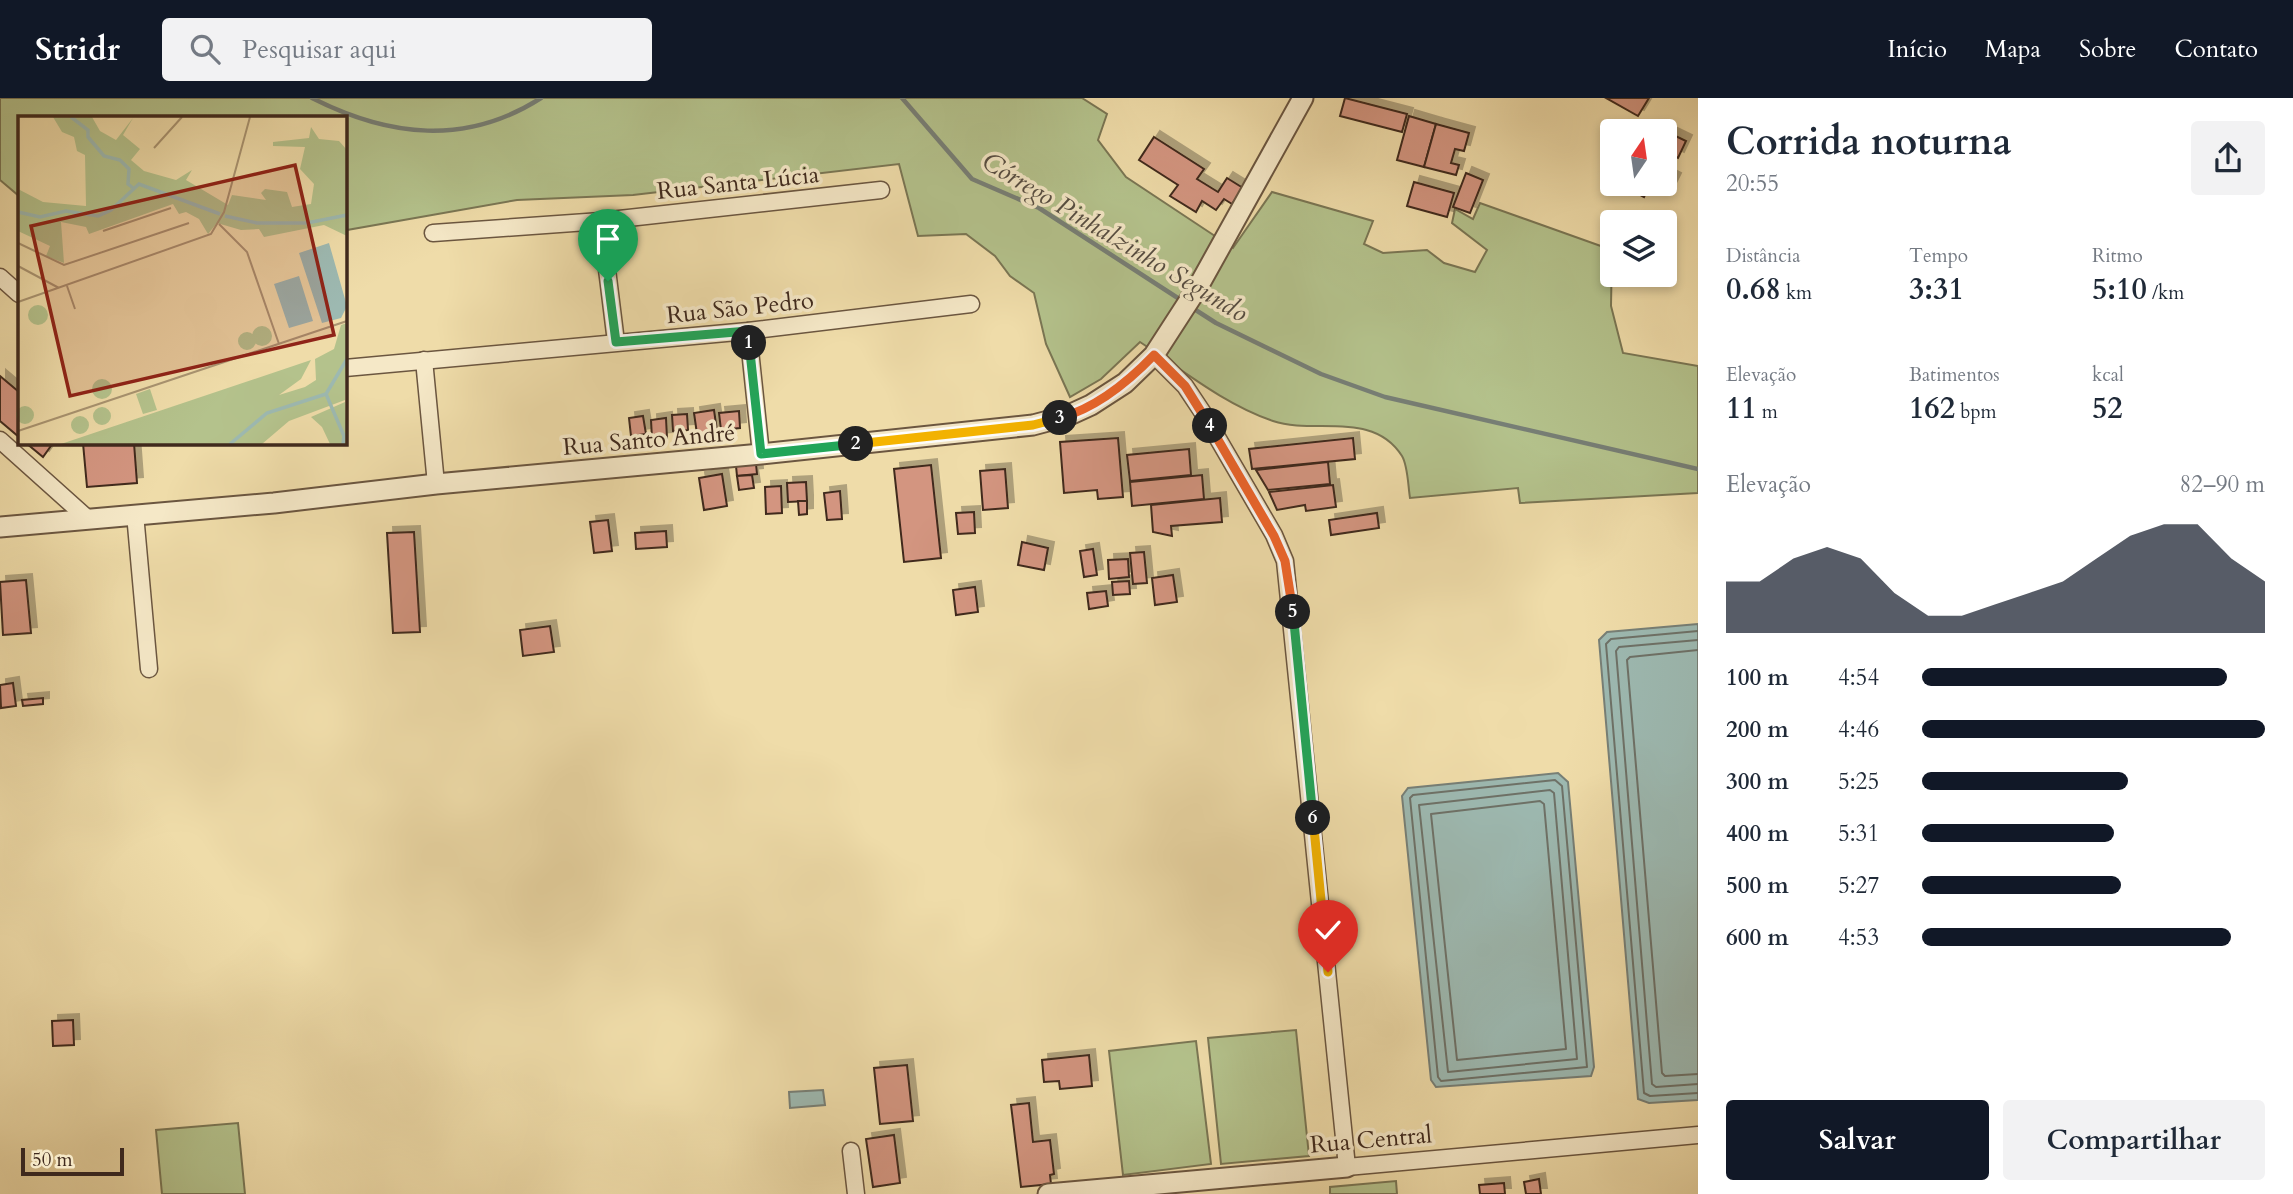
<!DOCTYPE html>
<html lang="pt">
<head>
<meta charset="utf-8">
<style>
  body { margin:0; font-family:Cardo,serif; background:#f2f2f3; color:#1f2937; height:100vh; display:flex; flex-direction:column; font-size:26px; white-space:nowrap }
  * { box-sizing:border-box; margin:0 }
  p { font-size:23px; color:#747a83 }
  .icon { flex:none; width:38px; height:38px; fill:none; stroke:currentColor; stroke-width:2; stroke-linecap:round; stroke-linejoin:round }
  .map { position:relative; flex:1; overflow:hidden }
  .details { display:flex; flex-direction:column; background:#fff; width:595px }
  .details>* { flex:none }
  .needle { width:46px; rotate:13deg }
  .controls { position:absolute; left:1600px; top:21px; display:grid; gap:14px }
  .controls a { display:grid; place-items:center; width:77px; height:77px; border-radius:7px; background:#fff; box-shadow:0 4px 10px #0003; font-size:35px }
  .scale { position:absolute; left:21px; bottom:18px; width:103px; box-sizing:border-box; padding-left:7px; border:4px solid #3f291d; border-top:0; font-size:19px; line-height:24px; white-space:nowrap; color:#3f291d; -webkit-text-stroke:5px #f5e8c7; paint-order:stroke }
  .pin { position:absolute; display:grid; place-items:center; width:60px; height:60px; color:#fff; margin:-72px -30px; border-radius:50% 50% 50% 0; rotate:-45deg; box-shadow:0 0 7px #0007 }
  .pin .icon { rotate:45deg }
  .km { position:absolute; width:35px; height:35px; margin:-18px; border-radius:50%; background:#222; color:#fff; font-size:19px; line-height:35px; text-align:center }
  .round { display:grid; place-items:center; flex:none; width:74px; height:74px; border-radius:7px; background:#f2f2f3 }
  .headline { display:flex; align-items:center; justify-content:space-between; height:119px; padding:0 28px }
  h1 { font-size:38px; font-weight:800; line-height:52px }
  .stats { display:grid; grid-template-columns:repeat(3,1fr); gap:10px; height:119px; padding:7px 28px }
  .stats div { display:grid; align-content:center }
  .stats b { font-size:30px; font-weight:800 }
  .stats small { font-size:19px; font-weight:400 }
  .stats p { font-size:19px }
  .chart { height:196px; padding:14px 28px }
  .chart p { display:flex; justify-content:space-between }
  .chart svg { width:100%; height:126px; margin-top:7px; fill:#111827; opacity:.7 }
  .cta { display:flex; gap:14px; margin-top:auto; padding:14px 28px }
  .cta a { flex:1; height:80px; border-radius:7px; background:#111827; color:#fff; font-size:28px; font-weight:800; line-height:80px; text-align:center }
  .cta a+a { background:#f2f2f3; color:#1f2937 }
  ul { padding:0 28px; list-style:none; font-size:23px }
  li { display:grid; grid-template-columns:112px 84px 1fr; align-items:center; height:52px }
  li i { height:18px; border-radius:9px; background:#111827 }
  header { display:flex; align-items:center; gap:42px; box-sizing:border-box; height:98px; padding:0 35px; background:#111827; color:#fff }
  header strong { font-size:33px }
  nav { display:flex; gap:38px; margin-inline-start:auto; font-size:24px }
  .search { width:490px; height:63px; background:#f2f2f3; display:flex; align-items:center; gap:18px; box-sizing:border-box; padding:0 24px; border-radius:7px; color:#747a83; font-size:26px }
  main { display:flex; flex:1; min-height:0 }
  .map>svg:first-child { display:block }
  .green { fill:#b4c28c; stroke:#7a7654; stroke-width:2 }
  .water { fill:#9db9b1; stroke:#777f76; stroke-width:2 }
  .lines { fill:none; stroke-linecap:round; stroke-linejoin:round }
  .shore { stroke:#6e7167; stroke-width:2 }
  .stream { stroke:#777f76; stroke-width:4.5 }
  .building { fill:#d39580; stroke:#3f291d; stroke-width:2; filter:url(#shadow) }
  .minor-casing { stroke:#6b5640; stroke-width:19 }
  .tertiary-casing { stroke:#6b5640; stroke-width:23 }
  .minor { stroke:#f5e8c7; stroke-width:16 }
  .tertiary { stroke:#f5e8c7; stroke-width:19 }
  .split-1-casing { stroke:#fff; stroke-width:14 }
  .split-2-casing { stroke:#fff; stroke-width:14 }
  .split-3-casing { stroke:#fff; stroke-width:14 }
  .split-4-casing { stroke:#fff; stroke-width:14 }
  .split-5-casing { stroke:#fff; stroke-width:14 }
  .split-6-casing { stroke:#fff; stroke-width:14 }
  .split-7-casing { stroke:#fff; stroke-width:14 }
  .split-1 { stroke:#22a559; stroke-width:9 }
  .split-2 { stroke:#22a559; stroke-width:9 }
  .split-3 { stroke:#f5b400; stroke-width:9 }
  .split-4 { stroke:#f0652b; stroke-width:9 }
  .split-5 { stroke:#f0652b; stroke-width:9 }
  .split-6 { stroke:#22a559; stroke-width:9 }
  .split-7 { stroke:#f5b400; stroke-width:9 }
  .labels { text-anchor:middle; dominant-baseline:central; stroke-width:7; stroke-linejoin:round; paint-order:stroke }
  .street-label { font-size:24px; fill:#3f291d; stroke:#f5e8c7 }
  .water-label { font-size:26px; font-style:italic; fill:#564d42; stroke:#f5e8c7 }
  .inset-river { fill:none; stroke:#9db9b1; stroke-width:3.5 }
  .inset-road { fill:none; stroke:#a99471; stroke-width:2 }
  .view { fill:#8f2418; fill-opacity:0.15; stroke:#8f2418; stroke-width:3.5 }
  .inset-edge { fill:none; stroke:#3f291d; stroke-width:3.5 }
</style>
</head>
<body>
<header>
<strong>Stridr</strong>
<div class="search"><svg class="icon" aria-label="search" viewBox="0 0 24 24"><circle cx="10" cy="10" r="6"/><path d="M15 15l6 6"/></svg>Pesquisar aqui</div>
<nav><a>Início</a><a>Mapa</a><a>Sobre</a><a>Contato</a></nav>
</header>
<main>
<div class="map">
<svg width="1698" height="1096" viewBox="0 0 1698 1096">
  <defs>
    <filter id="shadow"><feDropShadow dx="6" dy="-6" stdDeviation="0" flood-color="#0004"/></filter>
  </defs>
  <rect width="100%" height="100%" fill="#efdca9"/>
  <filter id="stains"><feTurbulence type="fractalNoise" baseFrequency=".00286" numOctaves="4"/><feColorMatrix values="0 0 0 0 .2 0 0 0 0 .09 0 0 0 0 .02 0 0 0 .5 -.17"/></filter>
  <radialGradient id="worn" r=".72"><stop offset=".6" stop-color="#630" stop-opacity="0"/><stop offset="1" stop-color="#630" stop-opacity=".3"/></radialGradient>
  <g class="green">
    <path d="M0,0H1082L1107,16L1098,42L1126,79L1233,150L1272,94L1373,123L1364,146L1383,155L1427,152L1444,165L1475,174L1487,152L1452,125L1455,111L1473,121L1480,105L1612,152L1611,208L1623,255L1698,268V395L1520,405L1518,390L1410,400C1408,388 1408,368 1402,358C1373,312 1315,337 1273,323C1225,307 1181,271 1140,244L1101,281L1070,299L1046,246L1034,195L1010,178L995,158L966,136L918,138L899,66L633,97L517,102L347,132L345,19H19V98L0,82Z"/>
    <path d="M1296,932L1309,1058L1221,1066L1208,940Z"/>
    <path d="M1196,943L1211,1066L1123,1077L1109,953Z"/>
    <path d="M238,1025L245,1096H162L156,1032Z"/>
    <path d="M1396,1083L1397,1096H1330V1089Z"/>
  </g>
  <g class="water">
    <path d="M1698,526V1002L1649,1005L1638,1001L1599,542L1607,534Z"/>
    <path d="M1558,675L1568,684L1594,969L1591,978L1436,989L1431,982L1402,698L1408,690Z"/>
    <path d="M823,992L825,1007L790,1010L789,994Z"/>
  </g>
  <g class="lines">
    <g class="shore">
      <path d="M1698,533L1611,541L1606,546L1644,995L1650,998L1698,995"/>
      <path d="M1698,542L1619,549L1616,553L1652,986L1656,989L1698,986"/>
      <path d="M1698,552L1630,559L1627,562L1662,975L1665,978L1698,976"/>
      <path d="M1555,682L1562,688L1587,969L1441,983L1438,979L1410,700L1413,697Z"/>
      <path d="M1550,692L1554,695L1577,961L1448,974L1419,707Z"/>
      <path d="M1540,703L1544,706L1566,951L1457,962L1431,716Z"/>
    </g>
    <g class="stream">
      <path d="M312,0C389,39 466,48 541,0"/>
      <path d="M902,0L972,81L1039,110L1184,204"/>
      <path d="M1191,209L1216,225L1321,276L1385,299L1698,371"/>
    </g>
  </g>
  <g class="building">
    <path d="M1345,0L1407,16L1402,34L1340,18Z"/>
    <path d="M1606,0H1649L1638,18Z"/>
    <path d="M1409,18L1436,26L1424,69L1397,62Z"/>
    <path d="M1436,26L1469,35L1464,53L1455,51L1451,65L1459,67L1456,77L1424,69Z"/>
    <path d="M1663,32L1686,43L1678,60L1664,53Z"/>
    <path d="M1154,39L1204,71L1197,81L1218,94L1227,80L1243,90L1232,106L1224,101L1216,112L1202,103L1196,114L1170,98L1178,87L1139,62Z"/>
    <path d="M1466,75L1483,82L1470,115L1453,109Z"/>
    <path d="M1669,78L1675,81L1669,93L1663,90Z"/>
    <path d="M1414,84L1454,95L1447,119L1407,108Z"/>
    <path d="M1621,86H1650L1644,99Z"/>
    <path d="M0,278L19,294V339L0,323Z"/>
    <path d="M714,312L717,333L697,336L694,315Z"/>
    <path d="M739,313L740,330L721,332L719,315Z"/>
    <path d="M687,316L688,332L673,333L672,317Z"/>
    <path d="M643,318L646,336L631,338L629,320Z"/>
    <path d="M666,320L667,340L652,341L651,322Z"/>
    <path d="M1118,340L1123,399L1098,401L1097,392L1064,395L1060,344Z"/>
    <path d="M1353,340L1355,361L1252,371L1249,351Z"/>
    <path d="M26,345H53L43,359Z"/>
    <path d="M83,345H134L137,385L87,389Z"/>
    <path d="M1189,351L1191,377L1130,383L1127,357Z"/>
    <path d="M1328,364L1330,386L1268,392L1256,372Z"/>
    <path d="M756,366L757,376L737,378L736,368Z"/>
    <path d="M931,367L941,460L904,464L894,371Z"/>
    <path d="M1005,371L1008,410L983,412L980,373Z"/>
    <path d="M722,376L727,408L704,412L699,380Z"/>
    <path d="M752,377L754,390L739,392L737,378Z"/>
    <path d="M1202,377L1204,401L1132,408L1130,384Z"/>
    <path d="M806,384L807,403L788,404L787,385Z"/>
    <path d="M1333,387L1336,409L1306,413L1305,407L1277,412L1269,394Z"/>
    <path d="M781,388L782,415L766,416L765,389Z"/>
    <path d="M840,393L842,421L827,422L824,395Z"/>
    <path d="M1220,400L1222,424L1171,428L1172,438L1153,434L1151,407Z"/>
    <path d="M798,403H807V416L799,417Z"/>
    <path d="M974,414L975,435L958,436L956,415Z"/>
    <path d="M1377,415L1379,430L1331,437L1329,422Z"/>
    <path d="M608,422L612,453L594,455L590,424Z"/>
    <path d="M666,433L667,449L636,451L635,435Z"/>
    <path d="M414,434L420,534L393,535L387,435Z"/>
    <path d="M1022,444L1048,450L1044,472L1018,467Z"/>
    <path d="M1093,451L1097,477L1084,479L1080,453Z"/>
    <path d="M1144,454L1147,485L1133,486L1130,455Z"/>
    <path d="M1128,461L1129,479L1109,481L1108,462Z"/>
    <path d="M1173,477L1177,504L1155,507L1152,480Z"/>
    <path d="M26,482L31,535L3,537L0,484Z"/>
    <path d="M1129,483L1130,496L1113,497L1112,484Z"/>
    <path d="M975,489L978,514L956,517L953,492Z"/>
    <path d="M1106,493L1108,508L1089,511L1087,495Z"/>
    <path d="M550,528L554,554L523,558L520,532Z"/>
    <path d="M13,585L16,608L1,610L0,587Z"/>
    <path d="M43,600V606L23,608L22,602Z"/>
    <path d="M73,922L74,947L53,948L52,923Z"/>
    <path d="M1089,957L1092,988L1060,991L1059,983L1044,984L1042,962Z"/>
    <path d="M907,967L913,1023L880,1026L874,970Z"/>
    <path d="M1029,1005L1033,1044L1050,1042L1054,1076L1050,1077L1051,1086L1021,1089L1011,1007Z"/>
    <path d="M894,1037L900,1085L873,1089L866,1041Z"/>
    <path d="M1539,1081L1541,1096H1526L1524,1084Z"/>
    <path d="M1504,1085L1505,1096H1480L1479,1087Z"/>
  </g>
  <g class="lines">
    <defs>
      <g id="minor">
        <path d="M601,123L616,244"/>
        <path d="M433,135L601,123L881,92"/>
        <path d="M0,179L19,196"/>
        <path d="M748,233L761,356"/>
        <path d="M1154,257L1185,288L1203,315L1274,437L1285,463L1347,1069L1698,1037"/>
        <path d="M424,262L436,386"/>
        <path d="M345,270L748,233L971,206"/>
        <path d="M0,342L87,420"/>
        <path d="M135,416L149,571"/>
        <path d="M851,1053L856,1096"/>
      </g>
      <g id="tertiary">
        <path d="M0,429L274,405L436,386L761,356L1033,327L1067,318L1091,307L1125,285L1154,257L1198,189L1303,0"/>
        <path d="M1048,1096L1347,1069"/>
      </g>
    </defs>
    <use href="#minor" class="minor-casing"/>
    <use href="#tertiary" class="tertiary-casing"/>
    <use href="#minor" class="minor"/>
    <use href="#tertiary" class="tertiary"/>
  </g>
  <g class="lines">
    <defs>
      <path id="split-1" d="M608,183L616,244L748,233L749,245"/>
      <path id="split-2" d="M749,245L761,356L856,346"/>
      <path id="split-3" d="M856,346L1033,327L1060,320"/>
      <path id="split-4" d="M1060,320C1096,310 1129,283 1154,257L1185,288L1210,328"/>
      <path id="split-5" d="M1210,328L1274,438L1285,463L1293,514"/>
      <path id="split-6" d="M1293,514L1313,720"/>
      <path id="split-7" d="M1313,720L1328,874"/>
    </defs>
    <use href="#split-1" class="split-1-casing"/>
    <use href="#split-2" class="split-2-casing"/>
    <use href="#split-3" class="split-3-casing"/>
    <use href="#split-4" class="split-4-casing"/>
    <use href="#split-5" class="split-5-casing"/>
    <use href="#split-6" class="split-6-casing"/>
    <use href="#split-7" class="split-7-casing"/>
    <use href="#split-1" class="split-1"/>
    <use href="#split-2" class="split-2"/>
    <use href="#split-3" class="split-3"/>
    <use href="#split-4" class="split-4"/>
    <use href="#split-5" class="split-5"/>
    <use href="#split-6" class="split-6"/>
    <use href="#split-7" class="split-7"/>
  </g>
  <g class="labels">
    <g class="street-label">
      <text transform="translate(738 85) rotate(-6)">Rua Santa Lúcia</text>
      <text transform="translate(740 210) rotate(-6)">Rua São Pedro</text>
      <text transform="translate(649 342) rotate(-5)">Rua Santo André</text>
      <text transform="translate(1371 1042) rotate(-5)">Rua Central</text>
    </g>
    <g class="water-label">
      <text transform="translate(1115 139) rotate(31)">Córrego Pinhalzinho Segundo</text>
    </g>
  </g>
  <g transform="translate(18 18)">
    <rect width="329" height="329" fill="#efdca9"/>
    <path d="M35,1H74L82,15L98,24L115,2L105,19L122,33L113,44L126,55L158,64L174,54L168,64L210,89L214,79L248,84L243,77L247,73L269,76L274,91L293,88L296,68L282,53L287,31L255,30V26L291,22L293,11L301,23L321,25L329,34V120L306,109L246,121L241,113L223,114L199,107L190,118L181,103L168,96L161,98L155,88L71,118L68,111L43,106L46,147L28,140L32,130L0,115V73L25,86L68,90L67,39L59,35L56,21L44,16ZM10 199a10 10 0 1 1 20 0a10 10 0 1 1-20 0ZM329,207L327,284L271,305L244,328H43L293,244L283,263L261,279L287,271L298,264L297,243L316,233L323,209ZM234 220a10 10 0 1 1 20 0a10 10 0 1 1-20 0ZM220 225a9 9 0 1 1 18 0a9 9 0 1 1-18 0ZM74 273a10 10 0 1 1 20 0a10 10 0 1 1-20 0ZM132,273L139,294L125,298L118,278ZM327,286L329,328H312L304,311L293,301ZM-2 299a9 9 0 1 1 18 0a9 9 0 1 1-18 0ZM75 300a9 9 0 1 1 18 0a9 9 0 1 1-18 0ZM53 309a9 9 0 1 1 18 0a9 9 0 1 1-18 0Z" fill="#b4c28c"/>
    <path d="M311,127L329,190L323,202L304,207L281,137ZM281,160L295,205L271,212L256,168Z" fill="#9db9b1"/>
    <path class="inset-river" d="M53,1L70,14V21L86,40L102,44L111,53L110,68L115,72M0,96L22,101L48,95L80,100L93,94L121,68L202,98M207,100L239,107H289L329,99M308,278L326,320L325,328M212,328L249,297L308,278L329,243"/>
    <path class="inset-road" d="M136,32L164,1M201,108L229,136L261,228M85,115L153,92M0,127L46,149L171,107M0,150L41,172M49,170L57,193M0,186L193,118L206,96L232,1M0,315L329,205"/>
    <path class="view" d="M277,49L316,219L52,280L13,110Z"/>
    <rect width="329" height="329" class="inset-edge"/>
  </g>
  <rect width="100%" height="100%" filter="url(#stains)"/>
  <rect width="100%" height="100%" fill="url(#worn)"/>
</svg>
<div class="controls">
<a><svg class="needle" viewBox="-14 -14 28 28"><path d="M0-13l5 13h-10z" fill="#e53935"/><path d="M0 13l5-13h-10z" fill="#747a83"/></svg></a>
<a><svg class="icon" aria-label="layers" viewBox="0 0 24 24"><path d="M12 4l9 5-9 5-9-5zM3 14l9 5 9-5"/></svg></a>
</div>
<div class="scale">50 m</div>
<div class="pin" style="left:608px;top:183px;background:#1e9e55"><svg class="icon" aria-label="arrive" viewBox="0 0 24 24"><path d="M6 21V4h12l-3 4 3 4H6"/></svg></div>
<div class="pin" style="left:1328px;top:874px;background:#d93025"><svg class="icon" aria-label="check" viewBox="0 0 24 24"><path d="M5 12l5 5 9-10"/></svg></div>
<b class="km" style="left:749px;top:245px">1</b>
<b class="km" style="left:856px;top:346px">2</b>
<b class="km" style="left:1060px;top:320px">3</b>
<b class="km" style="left:1210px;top:328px">4</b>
<b class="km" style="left:1293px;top:514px">5</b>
<b class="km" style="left:1313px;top:720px">6</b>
</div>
<section class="details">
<div class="headline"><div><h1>Corrida noturna</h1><p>20:55</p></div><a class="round"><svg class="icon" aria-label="share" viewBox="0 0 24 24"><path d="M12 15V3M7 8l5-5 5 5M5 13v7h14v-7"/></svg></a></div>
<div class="stats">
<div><p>Distância</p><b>0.68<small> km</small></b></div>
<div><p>Tempo</p><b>3:31</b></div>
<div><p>Ritmo</p><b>5:10<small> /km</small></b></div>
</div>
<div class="stats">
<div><p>Elevação</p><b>11<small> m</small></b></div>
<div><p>Batimentos</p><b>162<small> bpm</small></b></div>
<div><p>kcal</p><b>52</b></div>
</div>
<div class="chart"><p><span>Elevação</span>82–90 m</p>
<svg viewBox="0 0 160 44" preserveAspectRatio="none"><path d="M0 44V26L10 26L20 18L30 14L40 18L50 30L60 38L70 38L80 34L90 30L100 26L110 18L120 10L130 6L140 6L150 18L160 26V44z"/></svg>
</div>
<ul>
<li><b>100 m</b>4:54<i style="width:89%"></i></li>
<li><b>200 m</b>4:46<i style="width:100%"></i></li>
<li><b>300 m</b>5:25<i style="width:60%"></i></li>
<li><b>400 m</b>5:31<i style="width:56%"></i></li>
<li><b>500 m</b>5:27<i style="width:58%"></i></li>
<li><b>600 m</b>4:53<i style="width:90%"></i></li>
</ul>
<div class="cta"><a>Salvar</a><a>Compartilhar</a></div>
</section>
</main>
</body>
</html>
